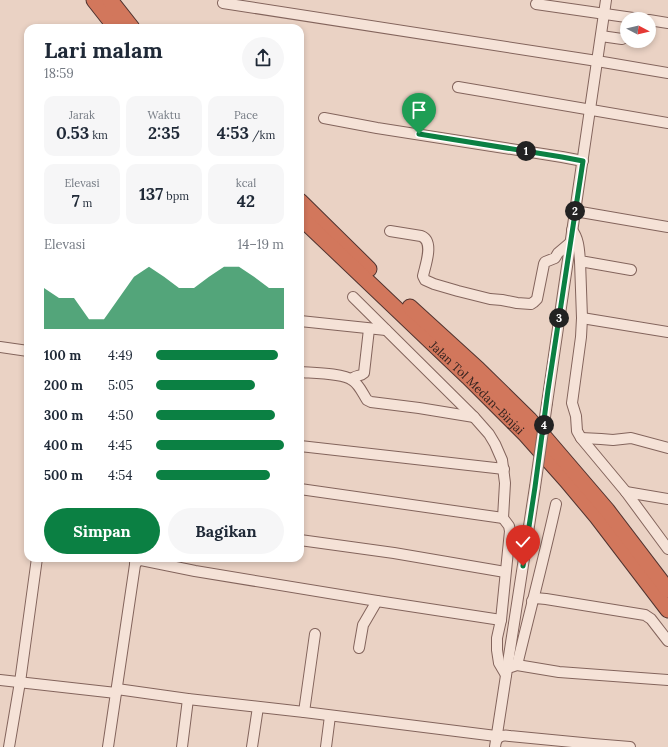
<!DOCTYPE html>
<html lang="id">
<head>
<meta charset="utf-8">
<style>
  body { margin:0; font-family:Lora,serif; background:#f6f6f7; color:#1f2937; height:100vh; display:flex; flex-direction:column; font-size:15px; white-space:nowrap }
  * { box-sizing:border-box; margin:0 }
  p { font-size:13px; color:#747a83 }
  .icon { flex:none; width:22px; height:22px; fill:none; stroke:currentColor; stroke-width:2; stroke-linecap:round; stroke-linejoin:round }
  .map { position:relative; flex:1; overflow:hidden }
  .panel { position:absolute; left:24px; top:24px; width:280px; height:538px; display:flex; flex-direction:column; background:#fff; border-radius:12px; box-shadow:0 2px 6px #0003 }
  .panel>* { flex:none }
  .needle { width:26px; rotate:97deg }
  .fabs { position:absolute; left:620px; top:12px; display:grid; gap:8px }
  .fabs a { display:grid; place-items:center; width:36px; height:36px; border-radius:50%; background:#fff; box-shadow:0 2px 6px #0003; font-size:20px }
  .pin { position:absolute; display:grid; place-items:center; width:34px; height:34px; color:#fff; margin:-41px -17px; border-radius:50% 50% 50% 0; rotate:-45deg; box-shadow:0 0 4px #0007 }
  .pin .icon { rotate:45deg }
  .km { position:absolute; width:20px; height:20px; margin:-10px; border-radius:50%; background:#222; color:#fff; font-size:11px; line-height:20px; text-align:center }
  .round { display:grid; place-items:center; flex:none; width:42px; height:42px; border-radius:21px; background:#f6f6f7 }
  .head { display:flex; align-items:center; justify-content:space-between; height:68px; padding:0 20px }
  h1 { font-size:22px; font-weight:700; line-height:30px }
  .metrics { display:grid; grid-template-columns:repeat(3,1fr); gap:6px; height:68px; padding:4px 20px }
  .metrics div { display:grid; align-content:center; border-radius:10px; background:#f6f6f7; text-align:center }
  .metrics b { font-size:17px; font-weight:700 }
  .metrics small { font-size:11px; font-weight:400 }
  .metrics p { font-size:11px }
  .chart { height:112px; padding:8px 20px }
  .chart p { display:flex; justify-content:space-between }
  .chart svg { width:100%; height:72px; margin-top:4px; fill:#0b8043; opacity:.7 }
  .button { display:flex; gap:8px; margin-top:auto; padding:8px 20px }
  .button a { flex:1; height:46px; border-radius:24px; background:#0b8043; color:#fff; font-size:16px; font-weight:700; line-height:46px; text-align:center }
  .button a+a { background:#f6f6f7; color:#1f2937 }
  ul { padding:0 20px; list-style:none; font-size:13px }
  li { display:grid; grid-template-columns:64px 48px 1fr; align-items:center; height:30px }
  li i { height:10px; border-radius:5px; background:#0b8043 }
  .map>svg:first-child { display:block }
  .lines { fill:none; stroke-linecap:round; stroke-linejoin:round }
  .minor-casing { stroke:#83645c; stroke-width:12 }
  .highway-casing { stroke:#513430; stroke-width:17 }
  .minor { stroke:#f5e2d7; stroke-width:10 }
  .highway { stroke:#d2775c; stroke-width:15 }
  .minor-bridge-casing { stroke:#83645c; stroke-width:12; stroke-linecap:butt }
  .minor-bridge { stroke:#f5e2d7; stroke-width:10 }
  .route-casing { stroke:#fff; stroke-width:8 }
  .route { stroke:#0b8043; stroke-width:5 }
  .labels { text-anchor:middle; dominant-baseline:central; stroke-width:3; stroke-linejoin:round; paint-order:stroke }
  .street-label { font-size:12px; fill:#34221f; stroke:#f2dfd3 }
</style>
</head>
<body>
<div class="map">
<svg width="668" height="747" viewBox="0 0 668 747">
  <rect width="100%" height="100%" fill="#ead2c4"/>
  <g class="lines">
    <defs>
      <g id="minor">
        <path d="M223,3L597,61L668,73"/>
        <path d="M536,4L640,19"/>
        <path d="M649,20L668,23"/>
        <path d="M601,36L622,39L626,37L627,34"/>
        <path d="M458,87L668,123"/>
        <path d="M324,118L377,128L562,157L583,161"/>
        <path d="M575,211L668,227"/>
        <path d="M572,230C579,239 579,250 580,261L631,270"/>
        <path d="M390,231L421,236C435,241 425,266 423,276L425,280L434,284L458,291L490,299L502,300L517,303L531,304L534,302L537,299L544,264L545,262L555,258L558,253L571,242"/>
        <path d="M580,261L582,318L581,337L572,403L576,416L577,431L581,438L626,492L668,549"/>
        <path d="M353,297L474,417L489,434L495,444L502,460L505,483L503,518L509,526L510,531L501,620L497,638V650L499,663L506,675"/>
        <path d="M582,318L668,332"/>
        <path d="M300,321L386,330"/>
        <path d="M0,347L28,351"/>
        <path d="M300,372C312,373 343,373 352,380C359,384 363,394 367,400L371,402L419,408L474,417"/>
        <path d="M352,379C355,375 360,377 364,373L369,329"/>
        <path d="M547,403L606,0"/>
        <path d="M581,438L601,439L613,440L631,438L668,448"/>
        <path d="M300,446L504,469"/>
        <path d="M300,489L503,518"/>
        <path d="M626,492L668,499"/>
        <path d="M300,540L394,553L505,572"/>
        <path d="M135,564L139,560H141L195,571L377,601L501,620"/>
        <path d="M532,601L535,598L546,599L645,615L651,619L668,641"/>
        <path d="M359,648L363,625L377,601"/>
        <path d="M517,665C530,611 544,558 556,504"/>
        <path d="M511,667L517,665L559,672L668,680"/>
        <path d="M0,680L116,693"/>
        <path d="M117,689L188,699L304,712L496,736"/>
        <path d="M304,712L315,634"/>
        <path d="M496,741C499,735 504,735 510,736L593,744L630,747"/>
        <path d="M9,747L20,682L37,558"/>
        <path d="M108,747L136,558"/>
        <path d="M182,747L188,699"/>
        <path d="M252,747L258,707"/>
        <path d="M326,747L330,716"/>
        <path d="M495,747L535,487"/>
      </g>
      <g id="highway">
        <path d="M94,0L116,28"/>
        <path d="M110,0L132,28"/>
        <path d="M300,201L369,269"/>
        <path id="s1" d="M300,217L468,377L526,435L566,480L597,517L668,610"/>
        <path d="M410,307L478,369L529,419L607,510L668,590"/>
      </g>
    </defs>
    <use href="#minor" class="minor-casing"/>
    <use href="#highway" class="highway-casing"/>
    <use href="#minor" class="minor"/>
    <use href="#highway" class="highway"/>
    <defs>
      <path id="minor-bridge" d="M535,487L547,403"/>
    </defs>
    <use href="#minor-bridge" class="minor-bridge-casing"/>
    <use href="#minor-bridge" class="minor-bridge"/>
  </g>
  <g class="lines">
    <defs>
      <path id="route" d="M419,134L562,157L583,161L548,390L535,487L523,566"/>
    </defs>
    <use href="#route" class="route-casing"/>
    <use href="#route" class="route"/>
  </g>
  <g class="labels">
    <g class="street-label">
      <text stroke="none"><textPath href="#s1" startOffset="246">Jalan Tol Medan–Binjai</textPath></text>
    </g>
  </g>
</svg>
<div class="fabs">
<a><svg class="needle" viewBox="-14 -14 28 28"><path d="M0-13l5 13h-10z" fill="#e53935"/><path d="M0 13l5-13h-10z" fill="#747a83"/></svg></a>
</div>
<div class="pin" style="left:419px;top:134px;background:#1e9e55"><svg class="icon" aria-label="arrive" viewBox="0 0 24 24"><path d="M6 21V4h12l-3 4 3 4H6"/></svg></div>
<div class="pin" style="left:523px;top:566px;background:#d93025"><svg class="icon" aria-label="check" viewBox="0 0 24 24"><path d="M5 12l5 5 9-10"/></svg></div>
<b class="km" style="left:526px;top:151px">1</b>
<b class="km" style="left:575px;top:211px">2</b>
<b class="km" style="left:559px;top:318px">3</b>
<b class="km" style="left:544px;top:425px">4</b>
<section class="panel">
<div class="head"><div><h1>Lari malam</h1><p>18:59</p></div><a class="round"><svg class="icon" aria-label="share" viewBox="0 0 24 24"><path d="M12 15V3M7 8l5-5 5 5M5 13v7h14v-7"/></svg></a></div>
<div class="metrics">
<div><p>Jarak</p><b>0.53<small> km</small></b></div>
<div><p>Waktu</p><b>2:35</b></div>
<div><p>Pace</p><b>4:53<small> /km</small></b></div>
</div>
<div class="metrics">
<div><p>Elevasi</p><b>7<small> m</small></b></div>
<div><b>137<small> bpm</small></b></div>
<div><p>kcal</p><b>42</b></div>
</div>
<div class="chart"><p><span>Elevasi</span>14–19 m</p>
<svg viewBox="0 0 160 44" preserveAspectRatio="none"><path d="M0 44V19L10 25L20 25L30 38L40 38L50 25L60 12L70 6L80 12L90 19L100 19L110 12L120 6L130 6L140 12L150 19L160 19V44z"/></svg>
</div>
<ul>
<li><b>100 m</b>4:49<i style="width:95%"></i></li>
<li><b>200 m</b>5:05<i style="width:77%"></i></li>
<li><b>300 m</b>4:50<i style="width:93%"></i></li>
<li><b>400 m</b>4:45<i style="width:100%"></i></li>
<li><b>500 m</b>4:54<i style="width:89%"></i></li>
</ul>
<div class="button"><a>Simpan</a><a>Bagikan</a></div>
</section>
</div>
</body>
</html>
